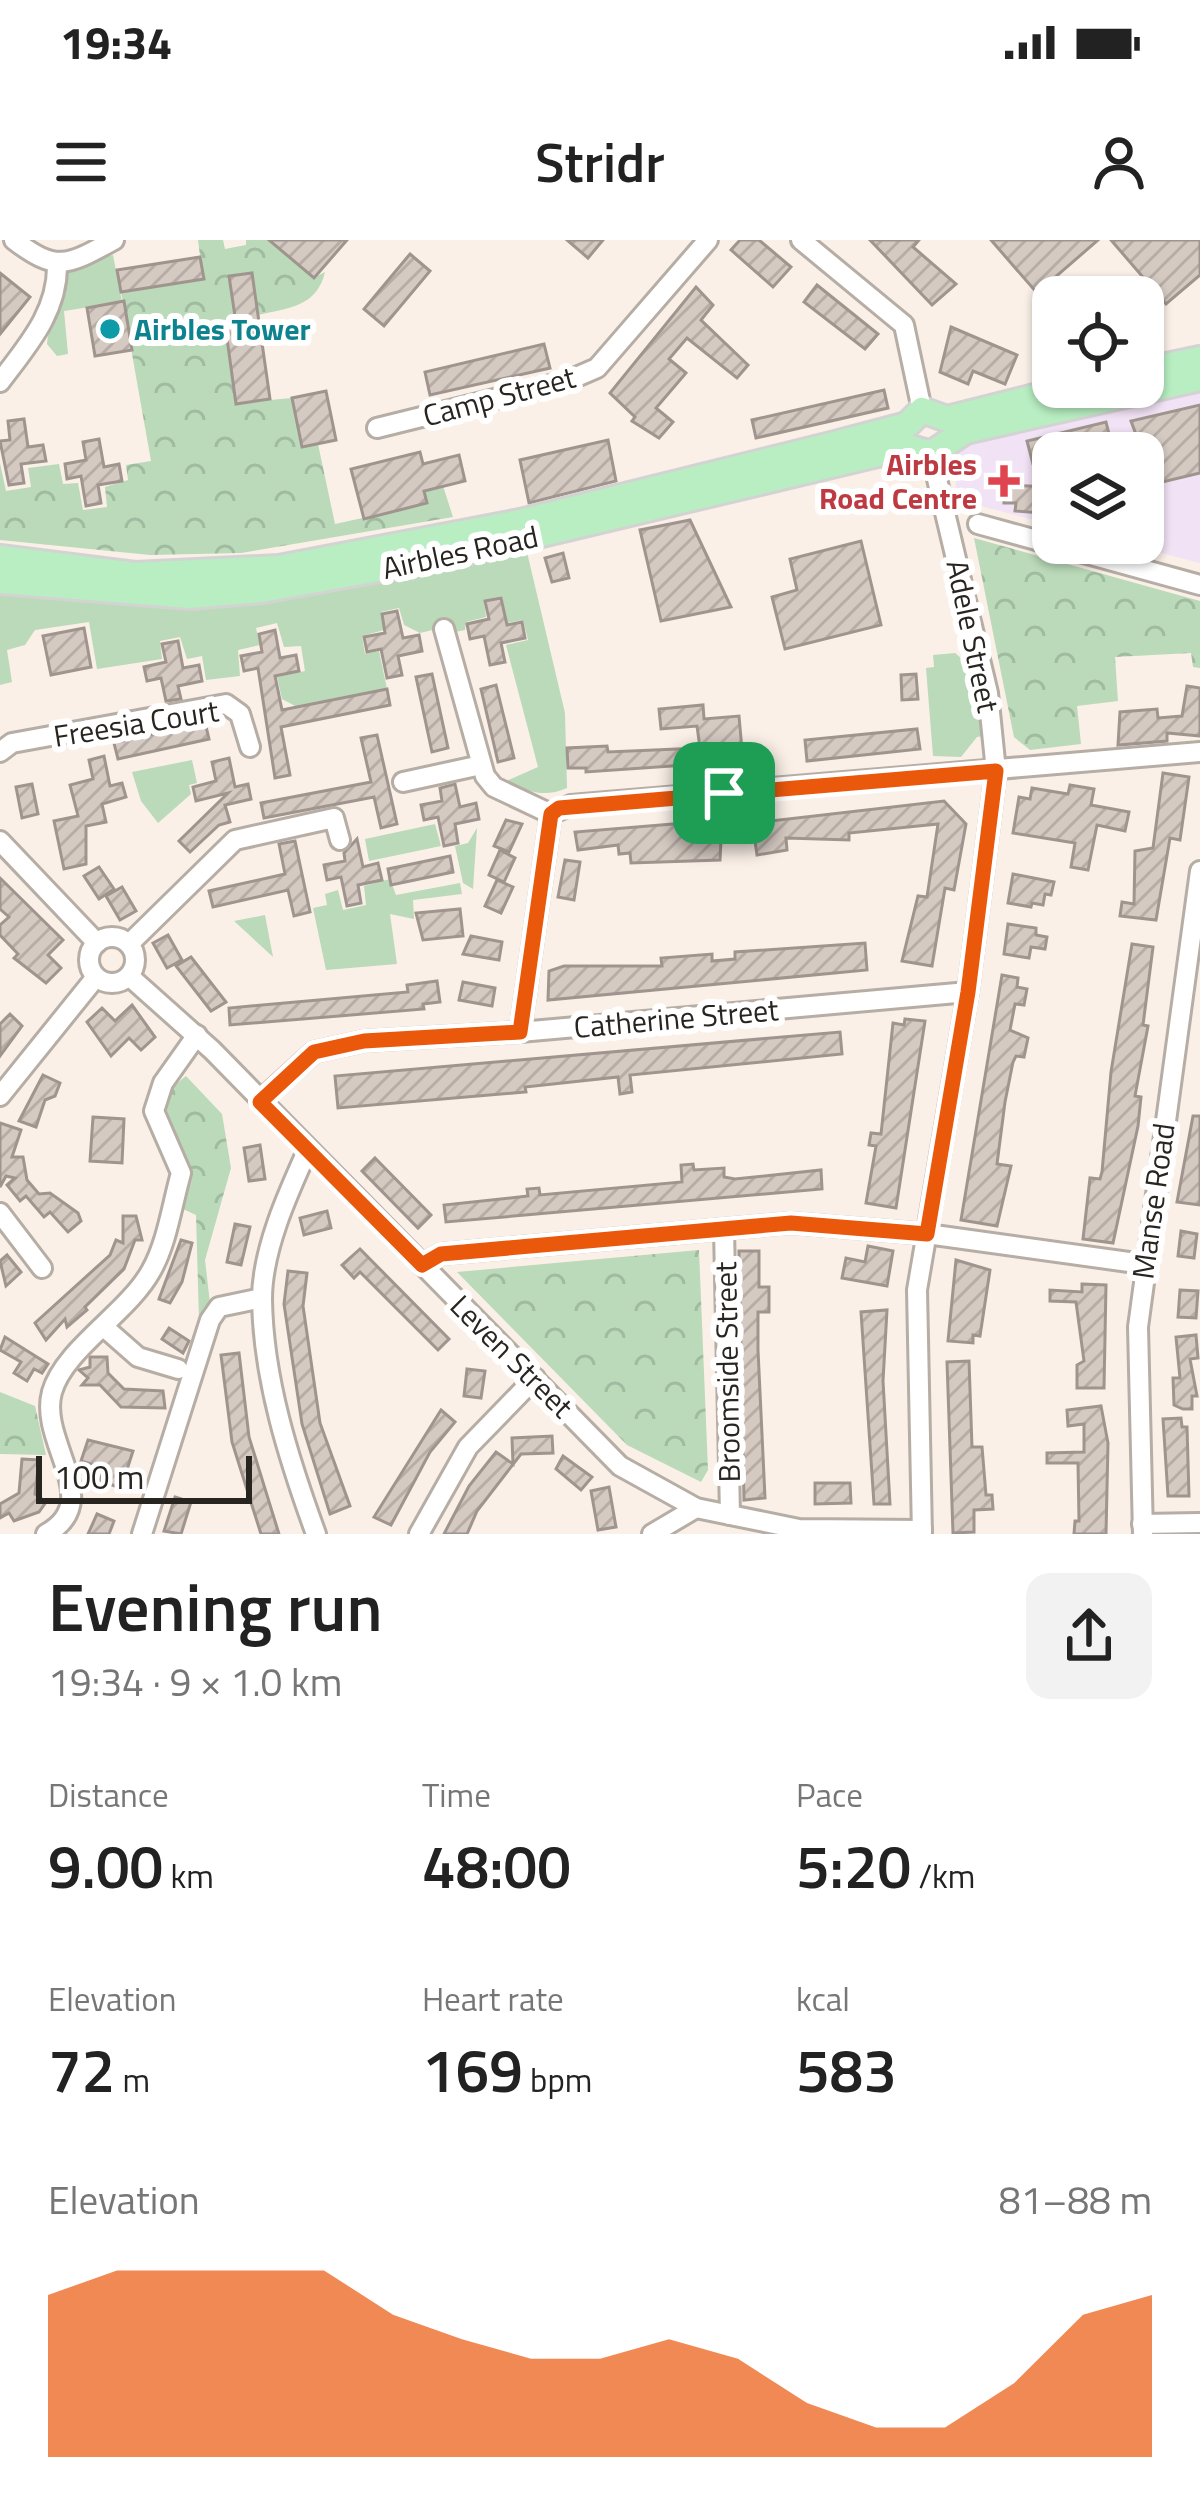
<!DOCTYPE html>
<html lang="en">
<head>
<meta charset="utf-8">
<style>
  body { margin:0; font-family:"Titillium Web",sans-serif; background:#f2f2f2; color:#222; height:100vh; display:flex; flex-direction:column; font-size:45px; white-space:nowrap }
  * { box-sizing:border-box; margin:0 }
  p { font-size:39px; color:#767676 }
  .icon { flex:none; width:66px; height:66px; fill:none; stroke:currentColor; stroke-width:2; stroke-linecap:round; stroke-linejoin:round }
  .map { position:relative; height:1294px; overflow:hidden }
  .sheet { display:flex; flex-direction:column; background:#fff; flex:1 }
  .sheet>* { flex:none }
  .controls { position:absolute; left:1032px; top:36px; display:grid; gap:24px }
  .controls a { display:grid; place-items:center; width:132px; height:132px; border-radius:24px; background:#fff; box-shadow:0 3px 9px #0004; font-size:60px }
  .scale { position:absolute; left:36px; bottom:30px; width:216px; box-sizing:border-box; padding-left:12px; border:6px solid #282521; border-top:0; font-size:33px; line-height:42px; white-space:nowrap; color:#282521; -webkit-text-stroke:9px #fff; paint-order:stroke }
  .pin { position:absolute; display:grid; place-items:center; width:102px; height:102px; color:#fff; margin:-51px; border-radius:24px; box-shadow:0 6px 18px #0006 }
  .round { display:grid; place-items:center; flex:none; width:126px; height:126px; border-radius:24px; background:#f2f2f2 }
  .summary { display:flex; align-items:center; justify-content:space-between; height:204px; padding:0 48px }
  h1 { font-size:66px; font-weight:600; line-height:90px }
  .figures { display:grid; grid-template-columns:repeat(3,1fr); gap:18px; height:204px; padding:12px 48px }
  .figures div { display:grid; align-content:center }
  .figures b { font-size:60px; font-weight:600 }
  .figures small { font-size:33px; font-weight:400 }
  .figures p { font-size:33px }
  .chart { height:336px; padding:24px 48px }
  .chart p { display:flex; justify-content:space-between }
  .chart svg { width:100%; height:216px; margin-top:12px; fill:#ea580c; opacity:.7 }
  .status { display:flex; justify-content:space-between; align-items:center; height:84px; padding:0 60px; background:#fff; direction:ltr }
  .status svg { height:33px; fill:currentColor }
  header { display:flex; justify-content:space-between; align-items:center; height:156px; padding:0 48px; background:#fff; font-size:54px; font-weight:600 }
  .map>svg:first-child { display:block }
  .medical { fill:#f1e2f5 }
  .grass { fill:#badab9 }
  .park { fill:url(#park-crowns) }
  .building { fill:url(#building-hatch); stroke:#a0958e; stroke-width:3 }
  .lines { fill:none; stroke-linecap:round; stroke-linejoin:round }
  .minor-casing { stroke:#b6ada4; stroke-width:24 }
  .major-casing { stroke:#d4d3d3; stroke-width:30 }
  .minor { stroke:#fff; stroke-width:18 }
  .major { stroke:#b8eec1; stroke-width:24 }
  .route-casing { stroke:#fff; stroke-width:24 }
  .route { stroke:#ea580c; stroke-width:15 }
  .culture-dot { fill:#0f9aa8; stroke:#fff; stroke-width:4.5 }
  .health-dot { fill:#e0444e; stroke:#fff; stroke-width:4.5 }
  .labels { text-anchor:middle; dominant-baseline:central; stroke-width:12; stroke-linejoin:round; paint-order:stroke }
  .culture-label { font-size:30px; font-weight:bold; fill:#0d838f; stroke:#fff; text-anchor:start }
  .street-label { font-size:30px; fill:#282521; stroke:#fff }
  .health-label { font-size:30px; font-weight:bold; fill:#be3a42; stroke:#fff; text-anchor:end }
</style>
</head>
<body>
<div class="status"><b>19:34</b><svg viewBox="0 0 49 12"><path d="M0 12V9h3v3zM5 12V6h3v6zM10 12V3h3v9zM15 12V0h3v12zM26 1h20v11H26zM47 4h2v5h-2z"/></svg></div>
<header><svg class="icon" aria-label="menu" viewBox="0 0 24 24"><path d="M4 6h16M4 12h16M4 18h16"/></svg>Stridr<svg class="icon" aria-label="person" viewBox="0 0 24 24"><circle cx="12" cy="8" r="4"/><path d="M4 21q1-7 8-7t8 7"/></svg></header>
<div class="map">
<svg width="1200" height="1294" viewBox="0 0 1200 1294">
  <defs>
    <pattern id="park-crowns" width="20" height="18" patternUnits="userSpaceOnUse" patternTransform="scale(3)"><rect width="20" height="18" fill="#badab9"/><path d="M2 6a3 3 0 1 1 6 0M12 15a3 3 0 1 1 6 0" fill="none" stroke="#a0bb9f"/></pattern>
    <pattern id="building-hatch" width="6" height="6" patternUnits="userSpaceOnUse" patternTransform="scale(3)"><rect width="6" height="6" fill="#d5cac2"/><path d="M-1 1l2-2M0 6l6-6M5 7l2-2" fill="none" stroke="#b7ada6"/></pattern>
  </defs>
  <rect width="100%" height="100%" fill="#faf0e7"/>
  <path class="medical" d="M1200,149V323L1123,303H1143V213H1053V285L958,260L953,221L964,202Z"/>
  <g class="grass">
    <path d="M113,15L122,62L64,71L68,114L57,116L47,104C49,77 67,69 65,33L72,26Z"/>
    <path d="M526,308L565,473L567,548C544,558 528,552 506,541L538,527L506,405L528,400L523,380L507,383L502,356L484,360L486,377L466,382L465,390L455,392L449,386L420,393L404,385L399,368L381,372L384,390L362,396L365,414L379,411L387,449L297,467L282,459L277,437L305,431L301,406L284,407L277,383L256,388L260,405L238,410L240,436L206,440L202,416L187,419L180,397L160,401L162,419L97,429L89,382L35,390L25,405L7,410L12,442L0,445V351L262,359L450,328Z"/>
    <path d="M955,413L969,425L985,496L977,497L961,517L933,516L926,428L934,427L933,415Z"/>
    <path d="M192,520L197,543L189,545L191,554L158,583L141,561L132,532Z"/>
    <path d="M435,584L441,606L369,621L365,599Z"/>
    <path d="M477,588L473,649L463,643L455,606L468,603Z"/>
    <path d="M390,639L396,655L460,643L462,654L413,660L414,679L390,674L397,724L326,730L313,668L327,665L325,654L338,650L343,670L366,665L364,646Z"/>
    <path d="M265,675L273,717L234,681Z"/>
  </g>
  <g class="park">
    <path d="M198,0H223L225,9L246,5V0H269L313,38L325,32C317,67 288,68 258,75L229,37L236,83L225,85L236,163L292,158L302,206L318,204L335,284L426,264L424,251L443,246L453,277L241,313L150,315L0,300V223L6,251L31,247L28,228L59,224L63,244L78,243L83,270L107,267L105,247L128,240L126,225L151,221L121,52L203,39Z"/>
    <path d="M974,298L1200,361V428L1193,427L1191,413L1115,417L1118,461L1077,466L1081,504L1030,510L1014,497Z"/>
    <path d="M186,836L222,874L231,928L205,1020L210,1063L199,1080L196,975L183,969C187,953 193,937 188,921C176,885 145,867 186,836Z"/>
    <path d="M699,1010L708,1230L701,1242L627,1205L457,1032Z"/>
    <path d="M0,1152L35,1166L46,1215L0,1214Z"/>
  </g>
  <g class="building">
    <path d="M269,0H347L314,38Z"/>
    <path d="M567,0H603L588,18Z"/>
    <path d="M740,0H759L791,27L773,47L731,10Z"/>
    <path d="M870,0H919L913,7L956,44L932,65Z"/>
    <path d="M991,0H1098L1037,53Z"/>
    <path d="M1111,0H1200V35L1166,64Z"/>
    <path d="M410,14L430,31L384,86L364,69Z"/>
    <path d="M200,17L204,39L121,52L117,30Z"/>
    <path d="M0,33L30,57L0,94Z"/>
    <path d="M252,33L270,159L236,164L225,84L236,83L229,36Z"/>
    <path d="M817,45L878,94L865,109L804,62Z"/>
    <path d="M696,47L713,65L701,80L748,125L737,138L687,98L669,119L686,133L656,168L673,182L659,198L632,181L635,177L610,153Z"/>
    <path d="M124,61L132,110L95,116L87,68Z"/>
    <path d="M951,87L1017,115L1005,144L973,131L968,144L940,132Z"/>
    <path d="M544,104L550,128L430,155L425,132Z"/>
    <path d="M884,150L888,168L756,198L752,180Z"/>
    <path d="M326,151L336,200L302,207L292,158Z"/>
    <path d="M1200,165V233L1146,246L1143,213L1131,181Z"/>
    <path d="M24,179L28,207L43,205L46,221L21,224L24,243L9,245L0,201L10,200L8,181Z"/>
    <path d="M1106,182L1112,206L1103,208L1104,213H1053V220L1033,224L1027,201Z"/>
    <path d="M99,199L104,227L119,224L122,241L98,245L101,263L86,266L81,236L67,239L65,224L86,220L83,202Z"/>
    <path d="M608,200L616,241L529,263L520,220Z"/>
    <path d="M420,212L423,224L459,215L465,241L424,251L427,263L364,279L351,229Z"/>
    <path d="M1005,245L1053,247V274L1015,271L1016,263H1004Z"/>
    <path d="M690,280L731,367L661,381L640,290Z"/>
    <path d="M861,301L881,385L785,409L772,357L797,350L790,319Z"/>
    <path d="M563,313L569,338L552,342L545,318Z"/>
    <path d="M501,358L507,385L522,382L525,398L501,403L505,422L490,425L484,396L470,399L467,384L489,379L485,361Z"/>
    <path d="M397,371L403,398L419,395L422,411L398,416L402,435L387,438L381,409L367,412L364,397L385,393L382,374Z"/>
    <path d="M84,388L91,427L51,435L43,396Z"/>
    <path d="M275,390L280,418L296,415L299,431L275,436L282,470L387,449L390,465L281,487L290,535L275,538L258,428L244,431L241,416L262,412L259,394Z"/>
    <path d="M178,401L183,428L199,425L202,441L178,446L181,459L166,461L161,438L147,441L144,427L166,422L162,404Z"/>
    <path d="M432,434L448,508L432,512L416,437Z"/>
    <path d="M916,434L918,459L902,460L901,435Z"/>
    <path d="M496,445L514,518L498,522L481,449Z"/>
    <path d="M1187,446L1200,448V496L1167,493V501L1118,505L1120,472L1157,469L1158,478L1182,476Z"/>
    <path d="M703,465L704,479L739,476L743,521L586,532V528H568L567,508L607,506L608,512L700,508L697,486L661,489L659,469Z"/>
    <path d="M205,482L209,499L118,519L114,503Z"/>
    <path d="M917,489L920,509L807,521L805,500Z"/>
    <path d="M377,495L397,584L381,588L374,557L264,578L261,563L371,542L361,498Z"/>
    <path d="M104,516L110,546L122,543L126,557L102,564L106,582L86,586V624L64,629L54,581L78,576L70,545L93,539L89,520Z"/>
    <path d="M229,518L235,547L248,544L251,559L225,565L230,582L219,585L190,612L179,601L228,553L196,561L193,547L216,541L212,522Z"/>
    <path d="M1163,533L1189,537L1180,600L1170,598L1156,680L1120,676L1122,662L1134,664L1135,611L1153,608Z"/>
    <path d="M32,544L38,574L22,578L16,547Z"/>
    <path d="M455,544L460,567L476,563L479,579L455,584L458,603L444,606L438,577L424,580L421,565L442,561L440,548Z"/>
    <path d="M1070,545L1094,549L1091,565L1129,572L1125,591L1097,585L1088,630L1071,627L1075,603L1013,593L1019,557L1030,559L1032,548L1068,554Z"/>
    <path d="M944,561L966,584L954,650L945,648L932,726L902,721L918,656L927,657L938,584L849,593V600L786,598L787,610L757,615L755,601L747,602L745,584Z"/>
    <path d="M506,580L522,584L509,612L494,606Z"/>
    <path d="M722,580L720,620L631,623L630,613L619,614L618,605L578,610L575,592Z"/>
    <path d="M357,599L363,627L378,623L382,640L358,645L361,663L347,666L341,637L327,640L324,625L345,621L344,613Z"/>
    <path d="M295,601L310,672L294,676L288,650L213,667L209,651L285,634L279,604Z"/>
    <path d="M500,610L515,618L504,642L489,635Z"/>
    <path d="M450,616L453,632L391,645L388,629Z"/>
    <path d="M565,620L580,622L574,660L558,657Z"/>
    <path d="M99,627L114,649L99,659L84,636Z"/>
    <path d="M1013,634L1054,642L1051,655L1045,654L1043,665L1032,663L1031,667L1008,663Z"/>
    <path d="M0,638L63,700L48,715L61,728L46,743L14,718L18,714L0,695V685L9,677L0,669Z"/>
    <path d="M497,640L513,647L501,673L485,666Z"/>
    <path d="M122,647L136,671L120,680L106,656Z"/>
    <path d="M460,669L463,696L423,700L416,673Z"/>
    <path d="M1008,684L1036,688V695L1047,697L1045,709L1031,707L1029,718L1004,714Z"/>
    <path d="M168,695L182,720L167,728L153,703Z"/>
    <path d="M471,696L502,702L499,720L463,714Z"/>
    <path d="M865,703L867,730L548,760L549,731L564,726H662L661,718L712,714V721L735,719V712Z"/>
    <path d="M1132,704L1153,707L1143,785L1148,786L1135,856L1141,857L1138,886L1113,1003L1083,999L1090,938L1100,939L1102,932L1111,832Z"/>
    <path d="M191,717L226,762L211,771L176,726Z"/>
    <path d="M1002,735L1018,738L1017,747L1027,749L1024,765L1015,764L1010,790L1028,798L1024,817L1016,816L1013,822L1005,862L997,924L1011,926L997,986L961,980Z"/>
    <path d="M437,741L440,762L423,764L424,769L230,785L229,768L408,752L407,745Z"/>
    <path d="M463,742L495,748L492,766L459,760Z"/>
    <path d="M132,765L155,797L141,810L129,798L111,816L87,782L102,768L115,781Z"/>
    <path d="M10,774L22,786L0,816V784Z"/>
    <path d="M905,779L925,781L896,968L866,963L876,906L869,905L871,893L881,894L893,783L904,785Z"/>
    <path d="M840,792L842,814L630,835L632,852L620,854L618,837L525,847L526,852L338,868L335,836Z"/>
    <path d="M43,835L60,843L55,856L45,860L36,887L19,881Z"/>
    <path d="M1193,876H1200V965L1177,962Z"/>
    <path d="M93,877L124,879L122,923L90,921Z"/>
    <path d="M0,883L21,890L12,917H23L27,940L39,954L50,953L78,973L81,981L68,992L50,972L44,977L26,956L20,961L7,945L15,938L6,936L0,947Z"/>
    <path d="M260,905L265,939L249,941L244,908Z"/>
    <path d="M375,918L431,975L418,988L362,931Z"/>
    <path d="M693,924L694,930L724,928V937L735,939L821,930L822,949L446,982L444,965L528,956L527,949L539,948L540,955L682,942L681,925Z"/>
    <path d="M327,971L331,988L304,995L300,978Z"/>
    <path d="M123,976H136L142,1000H135L124,1029L85,1067L87,1070L67,1087L65,1079L46,1100L35,1083L110,1015L116,1000L123,1003Z"/>
    <path d="M235,984L250,987L241,1025L227,1022Z"/>
    <path d="M1181,991L1197,994L1194,1018L1178,1016Z"/>
    <path d="M181,1000L192,1003L182,1042L170,1063L159,1059Z"/>
    <path d="M868,1006L893,1011L887,1046L842,1038L846,1018L865,1022Z"/>
    <path d="M360,1009L449,1099L438,1110L360,1032L354,1038L342,1025Z"/>
    <path d="M739,1011H759V1047H769V1072H758V1110L765,1258L744,1260Z"/>
    <path d="M7,1015L21,1032L6,1046L0,1021Z"/>
    <path d="M956,1020L990,1030L980,1096L973,1095V1103L948,1101Z"/>
    <path d="M288,1031L307,1033L303,1066L320,1183L350,1266L330,1274L302,1184L284,1064Z"/>
    <path d="M1082,1044L1106,1045L1104,1148H1077V1125L1084,1121L1076,1062L1050,1061V1050L1082,1052Z"/>
    <path d="M1180,1050L1198,1051L1196,1078L1178,1077Z"/>
    <path d="M887,1070L883,1141L890,1264H874L861,1072Z"/>
    <path d="M169,1088L189,1101L183,1113L162,1099Z"/>
    <path d="M1196,1095L1198,1118L1190,1119L1197,1156H1192V1169H1183L1174,1165L1173,1138H1180L1176,1097Z"/>
    <path d="M5,1097L48,1124L42,1133L34,1129L27,1141L14,1133L21,1122L0,1110Z"/>
    <path d="M239,1113L249,1197L279,1294H261L232,1202L221,1115Z"/>
    <path d="M90,1117H107L108,1133L124,1149L163,1151L165,1168L121,1167L100,1145H82L88,1138L79,1130L90,1127Z"/>
    <path d="M969,1121L972,1207H982L986,1255H992L993,1269L974,1270V1292L953,1293L947,1122Z"/>
    <path d="M467,1129L485,1131L481,1158L464,1156Z"/>
    <path d="M1101,1166L1108,1203L1106,1294H1074L1075,1281H1079L1078,1223H1047V1213L1084,1212V1184L1068,1186L1067,1170Z"/>
    <path d="M441,1170L455,1182L430,1212L391,1285L374,1277Z"/>
    <path d="M1181,1178L1182,1187H1187L1189,1256H1168L1163,1179Z"/>
    <path d="M552,1196L553,1213L521,1214L477,1271L467,1294H444L469,1246L496,1212L513,1224L512,1198Z"/>
    <path d="M88,1200L133,1211L121,1248L100,1241L104,1228L81,1221Z"/>
    <path d="M563,1216L592,1237L581,1250L556,1229Z"/>
    <path d="M22,1219L39,1220L35,1254L46,1262L39,1272L14,1281L9,1273L0,1278V1264L19,1253Z"/>
    <path d="M815,1243H850L851,1263L815,1264Z"/>
    <path d="M609,1247L616,1287L598,1290L591,1251Z"/>
    <path d="M175,1257L191,1262L181,1294L164,1291Z"/>
    <path d="M97,1274L114,1281L109,1294H88Z"/>
  </g>
  <g class="lines">
    <defs>
      <g id="minor">
        <path d="M14,0C57,33 68,25 114,0"/>
        <path d="M801,0L904,85L922,170"/>
        <path d="M0,142C27,106 58,72 57,25"/>
        <path d="M377,188L567,141L597,128L708,0"/>
        <path d="M978,284L1200,345"/>
        <path d="M444,389L485,536L494,547L551,574"/>
        <path d="M0,512L12,503L226,464L240,474L250,507"/>
        <path d="M403,542L481,525"/>
        <path d="M551,574L571,565L1200,512"/>
        <path d="M0,601L97,703"/>
        <circle cx="112" cy="720" r="23"/>
        <path d="M129,704L235,600L334,578L340,600"/>
        <path d="M129,736L212,810L620,1226L696,1268L799,1289L922,1290"/>
        <path d="M520,792L551,574"/>
        <path d="M0,856L96,737"/>
        <path d="M260,861L314,812L364,801L520,792L968,752"/>
        <path d="M308,909C288,953 262,1010 262,1059C263,1139 289,1220 316,1294"/>
        <path d="M0,973L42,1028"/>
        <path d="M724,989L730,1275"/>
        <path d="M422,1025L441,1014L791,983L927,994L1143,1024"/>
        <path d="M105,1088L138,1117L178,1129"/>
        <path d="M1142,1284L1200,1283"/>
        <path d="M46,1294C106,1261 38,1202 52,1152C64,1109 128,1073 151,1031C167,1003 172,965 181,933L154,871L163,843L197,795"/>
        <path d="M142,1294L210,1080L219,1067L262,1058"/>
        <path d="M419,1294L468,1207L535,1138"/>
        <path d="M652,1294L696,1268"/>
        <path d="M922,1294L917,1050L968,752L996,531L988,453L931,214"/>
        <path d="M1143,1294L1138,1087L1200,631"/>
      </g>
      <g id="major">
        <path d="M1143,131L1200,119"/>
        <path d="M0,318L135,335L279,328L520,282L831,205L907,185L922,170L947,179L1074,147"/>
        <path d="M0,341L190,356L262,350L445,317L907,207L931,214L965,191L1200,138"/>
      </g>
    </defs>
    <use href="#minor" class="minor-casing"/>
    <use href="#major" class="major-casing"/>
    <use href="#minor" class="minor"/>
    <use href="#major" class="major"/>
  </g>
  <g class="lines">
    <defs>
      <path id="route" d="M996,531L968,752L927,994L791,983L441,1014L422,1025L260,862L314,812L364,801L520,792L551,574L559,568Z"/>
    </defs>
    <use href="#route" class="route-casing"/>
    <use href="#route" class="route"/>
  </g>
  <circle class="culture-dot" cx="110" cy="89" r="12"/>
  <path class="health-dot" d="M998 223h12v12h12v12h-12v12h-12v-12h-12v-12h12z"/>
  <g class="labels">
    <g class="culture-label">
      <text x="134" y="89">Airbles Tower</text>
    </g>
    <g class="street-label">
      <text transform="translate(499 156) rotate(-15)">Camp Street</text>
      <text transform="translate(460 312) rotate(-12)">Airbles Road</text>
      <text transform="translate(973 396) rotate(78)">Adele Street</text>
      <text transform="translate(136 483) rotate(-9)">Freesia Court</text>
      <text transform="translate(676 778) rotate(-5)">Catherine Street</text>
      <text transform="translate(1153 961) rotate(-82)">Manse Road</text>
      <text transform="translate(512 1116) rotate(45)">Leven Street</text>
      <text transform="translate(727 1132) rotate(-91)">Broomside Street</text>
    </g>
    <g class="health-label">
      <text x="977" y="224">Airbles<tspan x="977" dy="34">Road Centre</tspan></text>
    </g>
  </g>
</svg>
<div class="controls">
<a><svg class="icon" aria-label="locate" viewBox="0 0 24 24"><circle cx="12" cy="12" r="6"/><path d="M12 2v4M12 18v4M2 12h4M18 12h4"/></svg></a>
<a><svg class="icon" aria-label="layers" viewBox="0 0 24 24"><path d="M12 4l9 5-9 5-9-5zM3 14l9 5 9-5"/></svg></a>
</div>
<div class="scale">100 m</div>
<div class="pin" style="left:724px;top:553px;background:#1e9e55"><svg class="icon" aria-label="arrive" viewBox="0 0 24 24"><path d="M6 21V4h12l-3 4 3 4H6"/></svg></div>
</div>
<section class="sheet">
<div class="summary"><div><h1>Evening run</h1><p>19:34 · 9 × 1.0 km</p></div><a class="round"><svg class="icon" aria-label="share" viewBox="0 0 24 24"><path d="M12 15V3M7 8l5-5 5 5M5 13v7h14v-7"/></svg></a></div>
<div class="figures">
<div><p>Distance</p><b>9.00<small> km</small></b></div>
<div><p>Time</p><b>48:00</b></div>
<div><p>Pace</p><b>5:20<small> /km</small></b></div>
</div>
<div class="figures">
<div><p>Elevation</p><b>72<small> m</small></b></div>
<div><p>Heart rate</p><b>169<small> bpm</small></b></div>
<div><p>kcal</p><b>583</b></div>
</div>
<div class="chart"><p><span>Elevation</span>81–88 m</p>
<svg viewBox="0 0 160 44" preserveAspectRatio="none"><path d="M0 44V11L10 6L20 6L30 6L40 6L50 15L60 20L70 24L80 24L90 20L100 24L110 33L120 38L130 38L140 29L150 15L160 11V44z"/></svg>
</div>
</section>
</body>
</html>
